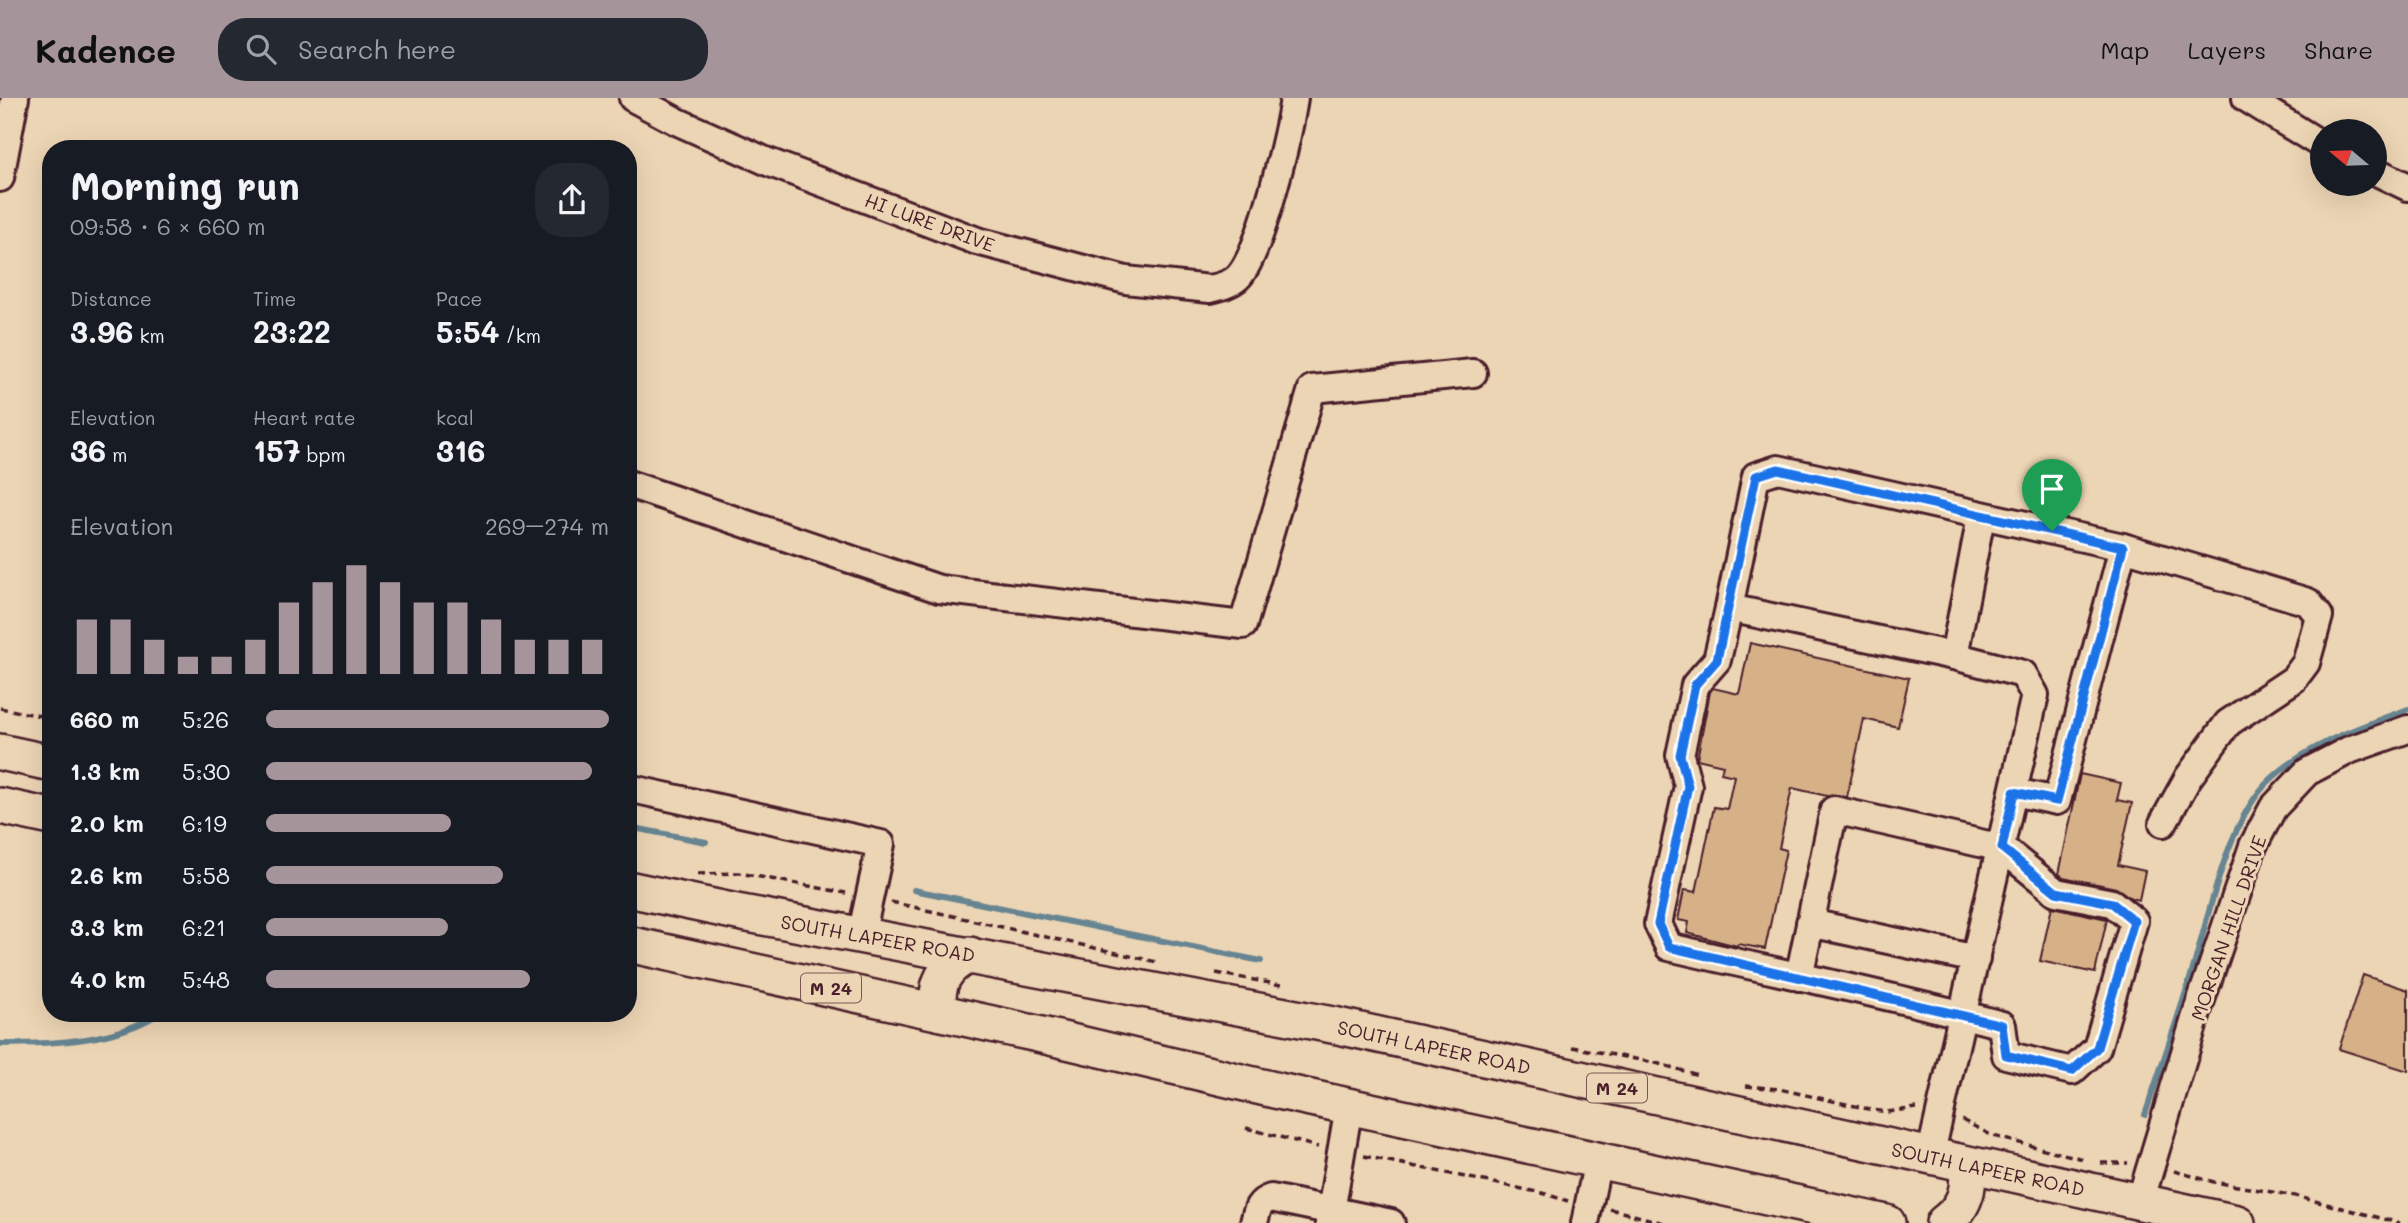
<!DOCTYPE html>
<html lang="en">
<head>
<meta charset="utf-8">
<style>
  body { margin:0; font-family:Mali,sans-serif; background:#242831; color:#f1f3f6; height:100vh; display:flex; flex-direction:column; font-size:26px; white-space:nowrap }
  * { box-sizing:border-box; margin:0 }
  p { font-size:23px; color:#9ea1a6 }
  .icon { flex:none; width:38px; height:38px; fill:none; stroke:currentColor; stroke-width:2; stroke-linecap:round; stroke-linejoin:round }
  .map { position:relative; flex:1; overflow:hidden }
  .details { position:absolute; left:42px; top:42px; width:595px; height:882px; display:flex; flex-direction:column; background:#171b24; border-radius:28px; box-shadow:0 7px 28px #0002 }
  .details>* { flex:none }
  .needle { width:46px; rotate:289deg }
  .controls { position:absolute; left:2310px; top:21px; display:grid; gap:14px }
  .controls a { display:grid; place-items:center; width:77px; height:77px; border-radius:50%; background:#171b24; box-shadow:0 7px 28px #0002; font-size:35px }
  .pin { position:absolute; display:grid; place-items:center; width:60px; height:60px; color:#fff; margin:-72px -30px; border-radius:50% 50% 50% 0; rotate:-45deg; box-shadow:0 0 7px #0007 }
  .pin .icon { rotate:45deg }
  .round { display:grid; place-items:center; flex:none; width:74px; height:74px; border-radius:28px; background:#242831 }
  .summary { display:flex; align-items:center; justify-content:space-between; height:119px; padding:0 28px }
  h1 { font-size:38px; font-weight:700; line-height:52px }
  .metrics { display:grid; grid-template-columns:repeat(3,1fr); gap:10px; height:119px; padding:7px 28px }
  .metrics div { display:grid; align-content:center }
  .metrics b { font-size:30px; font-weight:700 }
  .metrics small { font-size:19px; font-weight:400 }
  .metrics p { font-size:19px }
  .chart { height:196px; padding:14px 28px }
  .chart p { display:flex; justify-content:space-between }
  .chart svg { width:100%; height:126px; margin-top:7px; stroke:#a6949b; stroke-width:6 }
  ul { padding:0 28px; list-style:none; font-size:23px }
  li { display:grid; grid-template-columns:112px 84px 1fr; align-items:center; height:52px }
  li i { height:18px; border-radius:9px; background:#a6949b }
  header { display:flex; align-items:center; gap:42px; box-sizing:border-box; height:98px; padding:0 35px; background:#a6949b; color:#111 }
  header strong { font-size:33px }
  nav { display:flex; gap:38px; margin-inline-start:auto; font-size:24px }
  .search { width:490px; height:63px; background:#242831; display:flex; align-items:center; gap:18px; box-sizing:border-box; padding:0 24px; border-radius:28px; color:#9ea1a6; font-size:26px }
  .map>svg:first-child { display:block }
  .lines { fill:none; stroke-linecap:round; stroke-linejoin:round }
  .stream { stroke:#668491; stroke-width:6 }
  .building { fill:#d6b188; stroke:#4a1f2b; stroke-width:2 }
  .minor-casing { stroke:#4a1f2b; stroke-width:32 }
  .major-casing { stroke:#4a1f2b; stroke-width:40 }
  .path { stroke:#4a1f2b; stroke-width:3.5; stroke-dasharray:7 5; stroke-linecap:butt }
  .minor { stroke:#ecd5b4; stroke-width:26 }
  .major { stroke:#ecd5b4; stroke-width:35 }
  .route-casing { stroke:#fff; stroke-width:14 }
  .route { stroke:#1a73e8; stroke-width:9 }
  .labels { text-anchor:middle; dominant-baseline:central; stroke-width:6; stroke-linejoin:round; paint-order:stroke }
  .shield { fill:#ecd5b4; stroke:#7b5654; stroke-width:2 }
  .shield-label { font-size:18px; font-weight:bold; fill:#4a1f2b }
  .street-label { font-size:19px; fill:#4a1f2b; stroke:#ecd5b4 }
</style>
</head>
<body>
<header>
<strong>Kadence</strong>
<div class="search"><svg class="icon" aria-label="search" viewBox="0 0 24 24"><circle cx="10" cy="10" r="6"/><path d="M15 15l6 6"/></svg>Search here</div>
<nav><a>Map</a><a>Layers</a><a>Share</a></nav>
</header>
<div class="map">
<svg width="2408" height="1125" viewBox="0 0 2408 1125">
  <rect width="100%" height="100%" fill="#ecd5b4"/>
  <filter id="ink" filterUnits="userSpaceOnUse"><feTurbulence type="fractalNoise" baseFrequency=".0143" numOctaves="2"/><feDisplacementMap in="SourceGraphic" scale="14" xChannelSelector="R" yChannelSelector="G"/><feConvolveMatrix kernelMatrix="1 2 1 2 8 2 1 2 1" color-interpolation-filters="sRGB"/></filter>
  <g filter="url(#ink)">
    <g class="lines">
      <g class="stream">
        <path d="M628,733L639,731L706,744"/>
        <path d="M914,792L1261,863"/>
        <path d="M0,946C53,946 115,944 160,915"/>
        <path d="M2145,1017C2160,972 2176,926 2190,881C2209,821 2225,724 2271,681C2308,646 2361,629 2408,611"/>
      </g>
    </g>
    <g class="building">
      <path d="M1750,545L1909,580L1898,629L1864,621L1847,699L1827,698L1792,690L1779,750L1786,752L1765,851L1738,846L1737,848L1687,835L1689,824L1678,822L1684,792L1696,794L1714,709L1727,711L1734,678L1721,675L1723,667L1697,661L1710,594L1713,590L1739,596Z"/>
      <path d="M2080,676L2121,685L2117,702L2132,705L2118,767L2145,773L2139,802L2131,800L2116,790L2063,779L2059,776Z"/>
      <path d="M2052,809L2107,821L2095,875L2040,863Z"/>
      <path d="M2363,877L2408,892V973L2339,951Z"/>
    </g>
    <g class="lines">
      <defs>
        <g id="minor">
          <path d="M633,0L676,23L768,64L977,143L1126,182L1210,191C1220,189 1232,186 1239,178C1261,154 1289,35 1294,0"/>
          <path d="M2246,0L2322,47"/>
          <path d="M2375,73L2408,89"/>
          <path d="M0,80L15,0"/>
          <path d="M628,386L939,491L1243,527L1312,291L1473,275"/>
          <path d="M1729,510L1756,378L1778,371L2123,449L2308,504L2319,518L2306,565L2294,581L2228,625L2188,680L2163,725"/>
          <path d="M1954,558L1981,419"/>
          <path d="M628,690L881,746L861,838"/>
          <path d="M2014,694L2057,703L2123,449"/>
          <path d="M1810,825L1976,861"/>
          <path d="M1799,879L1834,712L2002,750L2056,794L2112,805L2134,823L2097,950L2072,973L2006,957L2002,927C1892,897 1780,875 1669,849L1658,826L1688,688L1680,657L1695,587L1717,562L1729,510L1954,558L2023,576L2035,597C2001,751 1964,905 1930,1059"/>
          <path d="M2140,1104L2198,911L2253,748L2273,710L2307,674L2349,652L2408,631"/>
          <path d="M1254,1125C1257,1112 1258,1104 1271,1100L1391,1125"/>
          <path d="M1329,1125L1349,1008"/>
          <path d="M1585,1125L1598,1062"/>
        </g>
        <g id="major">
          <path d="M0,654L51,665"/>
          <path d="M0,708L51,719"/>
          <path d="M628,791L737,814L1338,928L2237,1125"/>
          <path d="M628,846L1033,935L1283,994L1887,1125"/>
          <path d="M940,914C933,887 945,867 970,857"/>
          <path d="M1944,1125C1965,1109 1971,1091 1966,1066"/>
        </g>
      </defs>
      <use href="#minor" class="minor-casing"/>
      <use href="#major" class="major-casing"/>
      <g class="path">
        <path d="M0,610L51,620"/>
        <path d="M698,776L739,775L846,795"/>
        <path d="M891,804L1157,864"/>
        <path d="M1216,875L1281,887"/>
        <path d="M1572,949L1656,965L1698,977"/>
        <path d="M1746,988L1779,991L1873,1012L1887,1014L1917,1010"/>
        <path d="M1962,1022L1993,1038L2087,1062"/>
        <path d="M1246,1030L1318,1049"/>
        <path d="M1364,1058L1542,1095L1568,1103"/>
        <path d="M2101,1065H2128"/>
        <path d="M2174,1073L2214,1084L2295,1098L2400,1125"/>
        <path d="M1610,1111L1664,1125"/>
      </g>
      <use href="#minor" class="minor"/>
      <use href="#major" class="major"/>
    </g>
  </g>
  <g class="lines" filter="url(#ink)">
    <defs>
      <path id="route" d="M1778,371L2123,449L2057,703L2014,694L2002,750L2056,794L2112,805L2134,823L2097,950L2072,973L2006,957L2002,927L1669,849L1658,826L1688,688L1680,657L1695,587L1717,562L1756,378Z"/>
    </defs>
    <use href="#route" class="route-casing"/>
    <use href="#route" class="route"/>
  </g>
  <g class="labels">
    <g class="shield">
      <rect x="801" y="875.5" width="60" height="29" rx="5"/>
      <rect x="1587" y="975.5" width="60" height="29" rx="5"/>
    </g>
    <g class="shield-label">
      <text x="831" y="890">M 24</text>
      <text x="1617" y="990">M 24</text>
    </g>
    <g class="street-label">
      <text transform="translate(930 124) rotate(20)">HI LURE DRIVE</text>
      <text transform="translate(2228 830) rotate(-71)">MORGAN HILL DRIVE</text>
      <text transform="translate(878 840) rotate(10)">SOUTH LAPEER ROAD</text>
      <text transform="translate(1434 949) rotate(12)">SOUTH LAPEER ROAD</text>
      <text transform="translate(1988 1071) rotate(12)">SOUTH LAPEER ROAD</text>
    </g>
  </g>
</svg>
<div class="controls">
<a><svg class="needle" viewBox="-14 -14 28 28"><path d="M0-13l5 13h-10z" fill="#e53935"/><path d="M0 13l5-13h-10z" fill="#9ea1a6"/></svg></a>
</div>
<div class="pin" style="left:2052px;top:433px;background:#1e9e55"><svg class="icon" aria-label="arrive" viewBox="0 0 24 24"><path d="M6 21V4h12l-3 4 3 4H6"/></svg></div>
<section class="details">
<div class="summary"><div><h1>Morning run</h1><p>09:58 · 6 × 660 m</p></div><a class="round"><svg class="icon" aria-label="share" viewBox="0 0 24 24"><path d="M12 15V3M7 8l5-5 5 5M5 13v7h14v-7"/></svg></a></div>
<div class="metrics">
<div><p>Distance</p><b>3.96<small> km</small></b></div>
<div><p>Time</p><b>23:22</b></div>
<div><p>Pace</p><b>5:54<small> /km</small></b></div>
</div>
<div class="metrics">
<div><p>Elevation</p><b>36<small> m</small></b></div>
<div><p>Heart rate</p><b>157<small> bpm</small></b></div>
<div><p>kcal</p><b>316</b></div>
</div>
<div class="chart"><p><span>Elevation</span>269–274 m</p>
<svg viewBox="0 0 160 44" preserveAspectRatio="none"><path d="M5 44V25M15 44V25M25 44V32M35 44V38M45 44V38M55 44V32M65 44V19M75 44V12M85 44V6M95 44V12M105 44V19M115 44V19M125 44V25M135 44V32M145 44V32M155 44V32"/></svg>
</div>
<ul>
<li><b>660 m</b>5:26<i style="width:100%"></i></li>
<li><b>1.3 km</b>5:30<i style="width:95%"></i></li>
<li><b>2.0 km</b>6:19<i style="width:54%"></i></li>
<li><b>2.6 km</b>5:58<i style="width:69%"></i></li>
<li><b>3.3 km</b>6:21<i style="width:53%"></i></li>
<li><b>4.0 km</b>5:48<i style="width:77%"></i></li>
</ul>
</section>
</div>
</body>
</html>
